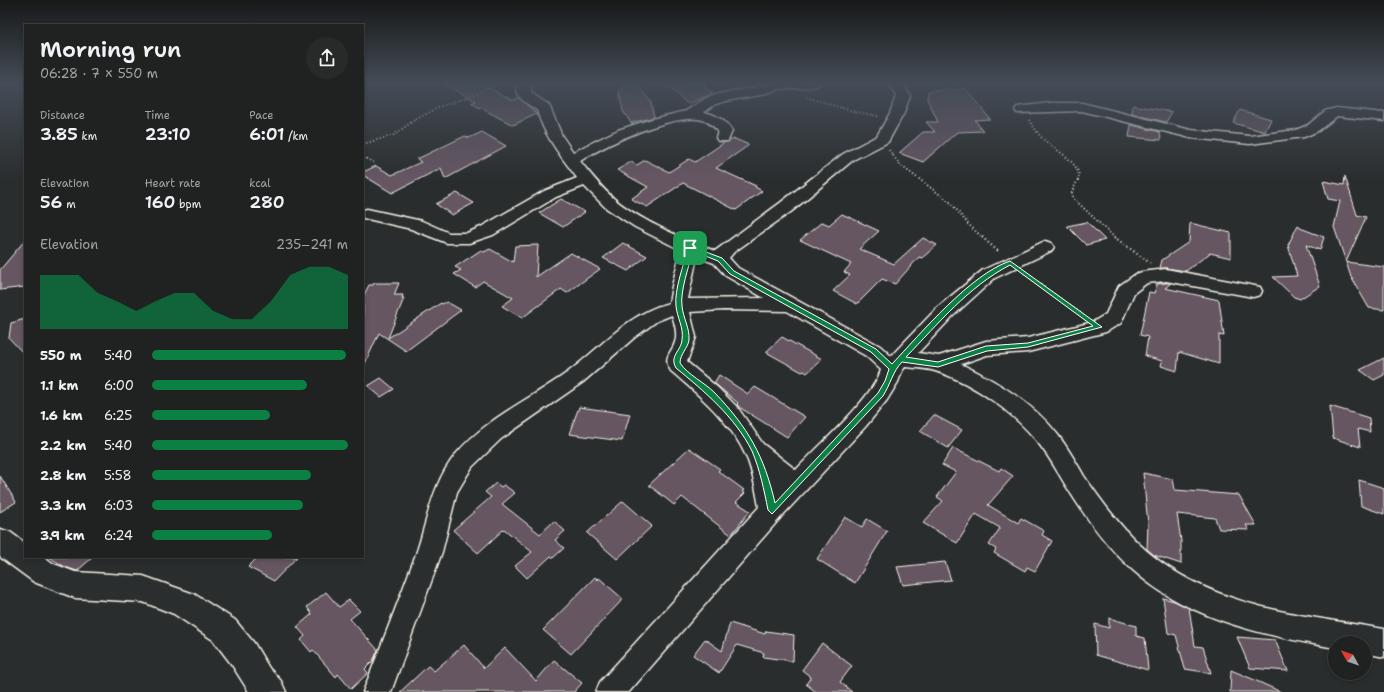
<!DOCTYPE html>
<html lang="en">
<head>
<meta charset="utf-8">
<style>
  body { margin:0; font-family:"Shantell Sans",sans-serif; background:#282a2a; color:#f1f3f6; height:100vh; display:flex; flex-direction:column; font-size:15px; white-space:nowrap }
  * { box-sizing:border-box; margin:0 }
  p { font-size:13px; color:#a2a4a5 }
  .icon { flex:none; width:22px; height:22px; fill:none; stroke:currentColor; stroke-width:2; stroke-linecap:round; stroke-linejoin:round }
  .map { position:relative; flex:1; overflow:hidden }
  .details { position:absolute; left:24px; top:24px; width:340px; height:534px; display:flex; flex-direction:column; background:#202222; border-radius:0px; box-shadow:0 2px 6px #0003,0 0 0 1px #3d3f40 }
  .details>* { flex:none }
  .needle { width:26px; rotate:310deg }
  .controls { position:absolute; left:1328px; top:636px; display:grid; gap:8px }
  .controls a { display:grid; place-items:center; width:44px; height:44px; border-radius:50%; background:#202222; box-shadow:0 2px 6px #0003,0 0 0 1px #3d3f40; font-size:20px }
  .pin { position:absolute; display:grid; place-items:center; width:34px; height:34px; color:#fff; margin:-17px; border-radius:8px; box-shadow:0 2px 6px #0006 }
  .round { display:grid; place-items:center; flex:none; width:42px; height:42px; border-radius:21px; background:#282a2a }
  .summary { display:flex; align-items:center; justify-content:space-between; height:68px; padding:0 16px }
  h1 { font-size:22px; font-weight:600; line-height:30px }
  .figures { display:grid; grid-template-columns:repeat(3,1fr); gap:6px; height:68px; padding:4px 16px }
  .figures div { display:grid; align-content:center }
  .figures b { font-size:17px; font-weight:600 }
  .figures small { font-size:11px; font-weight:400 }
  .figures p { font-size:11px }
  .chart { height:112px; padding:8px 16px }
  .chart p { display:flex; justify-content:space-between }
  .chart svg { width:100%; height:72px; margin-top:4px; fill:#0b8043; opacity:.7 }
  ul { padding:0 16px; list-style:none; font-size:13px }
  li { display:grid; grid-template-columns:64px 48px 1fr; align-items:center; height:30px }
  li i { height:10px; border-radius:5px; background:#0b8043 }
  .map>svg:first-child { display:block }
  .building { fill:#655762; stroke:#f4f1e8 }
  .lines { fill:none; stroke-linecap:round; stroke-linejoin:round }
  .street-casing { stroke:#f4f1e8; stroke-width:3 }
  .secondary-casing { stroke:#f4f1e8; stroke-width:3 }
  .path-far1 { stroke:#f4f1e8; stroke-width:2; stroke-dasharray:1 2.5; stroke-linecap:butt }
  .path { stroke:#f4f1e8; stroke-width:2.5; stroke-dasharray:1 3; stroke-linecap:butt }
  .street { fill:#2a2d2e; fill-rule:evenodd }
  .secondary { fill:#2a2d2e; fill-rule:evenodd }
  .route { fill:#0b8043; stroke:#fff; fill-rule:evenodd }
</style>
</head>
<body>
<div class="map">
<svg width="1384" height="692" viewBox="0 0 1384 692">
  <rect width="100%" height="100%" fill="#2a2d2e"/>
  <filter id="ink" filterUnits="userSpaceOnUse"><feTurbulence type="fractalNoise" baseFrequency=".025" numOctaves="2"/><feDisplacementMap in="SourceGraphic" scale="8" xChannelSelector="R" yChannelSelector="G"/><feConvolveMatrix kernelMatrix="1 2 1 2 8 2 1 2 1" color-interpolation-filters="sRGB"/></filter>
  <g filter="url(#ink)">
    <g class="building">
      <path d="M442,83H479L513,100L519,98L537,114L513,125L471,103L476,101Z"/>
      <path d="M664,83H705V89L713,93L688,104Z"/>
      <path d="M638,84L651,103L654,117L631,123L623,111L619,91L626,86Z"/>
      <path d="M966,89L990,119L975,120L983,131L957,132L923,162L899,153L923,132H935L926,122H938L927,99L928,91Z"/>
      <path d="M1133,105L1172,112L1166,122L1132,114Z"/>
      <path d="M1240,110L1271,119L1265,132L1233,123Z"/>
      <path d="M1131,125L1160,132L1161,140L1129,137Z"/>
      <path d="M482,132L506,146L445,179L441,168L392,193L363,175V172L376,166L392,175L421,162L417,159L465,136L469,138Z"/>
      <path d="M735,139L749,145L716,168L756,186L755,187L762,191L736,210L683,183L647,207L631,199L648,187L617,170L631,162L637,165L645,160L669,172L689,159L695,162L725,142Z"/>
      <path d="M1345,176L1357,215L1366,217L1346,262L1334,227L1340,201L1328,199L1323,181L1344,185Z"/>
      <path d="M457,193L474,203L452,215L436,204Z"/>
      <path d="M561,199L585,212L563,227L539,213Z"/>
      <path d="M842,214L879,231L859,249L894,264L923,238L937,245L922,258L919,257L895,284L882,279L857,304L833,291L850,275L844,272L851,264L800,240L822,222L829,225Z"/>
      <path d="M1087,222L1105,240L1086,245L1067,226Z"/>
      <path d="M1190,223L1231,233V258L1210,253L1186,271L1166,268H1160L1162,260L1189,242Z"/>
      <path d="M1298,225L1300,228L1324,237L1320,250L1306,245L1320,286L1300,299L1294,297L1273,277L1297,276L1288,245Z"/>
      <path d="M25,240V287L0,290V270Z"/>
      <path d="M623,243L647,256L628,271L603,258Z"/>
      <path d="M538,245L536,277L571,253L600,269L567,293L561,289L522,318L502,306L513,298L483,281L475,287L454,274L461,270L455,267L481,250L484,252L490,249L513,262L515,246Z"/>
      <path d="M1346,262L1384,267V310L1369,308L1351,277Z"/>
      <path d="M374,283H399L394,295H403L402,298H404L388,338L441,303L442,304L447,302L461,310L406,351L379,333L363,368V297L369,285H373Z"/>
      <path d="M1166,283H1171L1165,288L1219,300L1224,336L1219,335V364L1179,352L1177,371L1161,366L1162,361L1145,356L1148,337L1140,335L1149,292L1154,293L1157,284Z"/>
      <path d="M25,319V355L9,338L11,323Z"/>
      <path d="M782,337L822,359L807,373L804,371L802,372L766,352Z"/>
      <path d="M1384,358V375L1374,380L1360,370Z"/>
      <path d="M719,375L748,394L755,387L805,417L787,437L739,407L737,404L738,403L714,383Z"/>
      <path d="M381,378L394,389L381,397L368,386Z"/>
      <path d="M1330,406L1369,418L1370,432L1358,429L1360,447L1333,438Z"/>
      <path d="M579,407L630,414L622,441L569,434Z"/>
      <path d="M934,415L962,430L948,448L920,431Z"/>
      <path d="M689,448L720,469L718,471L744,490L742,491L745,493L736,502L750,511L731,535L682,497L674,505L649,485Z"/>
      <path d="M953,448L999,471L1001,468L1013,476L988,505L1018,523L1021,518L1044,531L1042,535L1052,541L1035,571L1027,567L1025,571L994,553L996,549L989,545L1000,528L976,514L957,543L923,523L943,501L937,497L956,472L942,465Z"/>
      <path d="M1143,473L1173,479L1175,490L1239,495L1256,525H1246L1249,530L1219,529L1215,518L1177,514L1181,541V564L1154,555L1147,549L1148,524Z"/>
      <path d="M0,476L16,502L0,512Z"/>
      <path d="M1359,480L1384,488V514L1361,506Z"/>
      <path d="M496,483L501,487L504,485L515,493L502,504L540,534L554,521L565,531L555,540L564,548L553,558L551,556L527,578L515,566L532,552L504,529L478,553L453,530L491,497L485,492Z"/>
      <path d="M623,501L652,526L617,559L587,533Z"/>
      <path d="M845,517L862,527L867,519L887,531L855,583L817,559Z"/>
      <path d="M49,557H93L77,571L65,567Z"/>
      <path d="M258,557H297L274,581L248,567Z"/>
      <path d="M945,562L951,580L903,585L897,567Z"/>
      <path d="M595,577L598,580L599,578L623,599L571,654L543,630Z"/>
      <path d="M326,592L339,607L349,600L360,611L350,619L378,650L373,661L365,669L368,673L351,689L338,674L336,677L313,650L311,652L301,640L305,636L297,627L312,614L307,607Z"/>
      <path d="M1163,598L1174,601L1189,608L1195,646L1203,647L1211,673L1185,669L1176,635L1168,633Z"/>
      <path d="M1109,618L1136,626V636L1145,638L1148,670L1096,655L1095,624L1109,628Z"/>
      <path d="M730,623L765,634L766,631L794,635L793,661L763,657L764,653L737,645L719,673L693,655L705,639L722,651Z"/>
      <path d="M1237,637L1275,640L1288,671L1250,668Z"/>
      <path d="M822,643L852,666L840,682L852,692H816L806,684L811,677L802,670Z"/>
      <path d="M464,645L484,668L505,648L536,681L554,660L582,683L574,692H400L428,666L434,671Z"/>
      <path d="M1231,670L1250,678L1281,692H1230Z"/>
    </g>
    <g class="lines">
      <defs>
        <g id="street">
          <path d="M517,83H531V93L549,105L562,136L573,152L618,130L652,119L686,111L706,98L719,94L757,87L770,83H819L817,86L812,87L779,89L760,95L726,101L716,104L704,112C717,115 725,120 732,131L728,141H718L716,138L718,131C714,127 709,122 703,120C674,112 605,145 580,161C591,175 603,190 618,202C644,222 683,239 715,251L780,203L843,154L877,136L890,113L896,96L889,83H903L910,96L904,113L888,142L853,160L792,211L734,252L729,258L738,268L880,346L891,356L939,306L983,270L1045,241L1051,243L1054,247L1051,251L995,278L953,316L918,353L939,356L986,341L1028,338L1093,322L1106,314L1119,286L1136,274L1142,272L1166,269L1260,287L1262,291L1260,295L1253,297L1166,281L1147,283L1134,293L1121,323L1106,332L1028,352L987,355L961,364C997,381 1033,403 1058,435C1068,448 1076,462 1084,476C1103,503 1123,531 1148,552C1214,608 1302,615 1384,629V657L1365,653V643H1335V648C1268,636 1195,621 1141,577C1111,553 1088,521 1068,489C1059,475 1052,461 1042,448C1019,416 973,382 935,371C926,368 915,368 905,367L902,371L898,382L887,400L866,426L781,517L629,692H596L600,682L759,507C756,490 753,472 746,456C731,422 699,395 671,371C661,355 674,353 676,338C677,330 674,322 672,315L657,321L635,337L583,382L501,439L472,467L457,492L442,552L391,692H363C381,646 399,600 416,554C428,519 432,483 456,454C486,418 531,399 568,372C602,347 627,314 669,303L672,286L681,250L635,227L606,208L584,186L556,197L493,235L469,243H447L411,229L363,218V210L367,209L422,221L449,233H467L481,227L544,191L577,178C561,156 544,136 537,110C527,103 514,98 517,83ZM697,257L714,263L726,276L764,298L688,299ZM724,310L787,311L866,356L881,370C872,399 818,446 796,470L763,444L738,408L718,388L687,362L696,337L690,312Z"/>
          <path d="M1050,103H1082L1191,130L1250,136L1296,130L1308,125L1325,111L1336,108L1384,113V121L1337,116L1318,131L1304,137L1250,144L1191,138L1082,111L1017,113L1015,110L1017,107Z"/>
        </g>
        <path id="secondary" d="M0,529L10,532L25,543V557H44L54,564L75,572L143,576L194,594L235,620L254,643L269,668L281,681L286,692H249L232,665L213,640L174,614L143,602L75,598L34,582L0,557Z"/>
      </defs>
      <use href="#street" class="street-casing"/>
      <use href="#secondary" class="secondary-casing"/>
      <g class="path-far1">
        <path d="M806,97L852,111L878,116"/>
        <path d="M1029,120C1034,127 1038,134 1044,140C1055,150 1079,161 1079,178L1072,191V197L1115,238"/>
        <path d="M363,144L394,135L413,121L439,107L470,96L498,83"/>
        <path d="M889,150L900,165L950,202L968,224L983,238"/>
        <path d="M363,157L375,163"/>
      </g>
      <g class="path">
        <path d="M982,237L1000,253"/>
        <path d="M1114,237L1150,263"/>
        <path d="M1024,273L1083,315"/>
      </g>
      <use href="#street" class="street"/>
      <use href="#secondary" class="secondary"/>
    </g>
  </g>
  <linearGradient id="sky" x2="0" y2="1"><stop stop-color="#171919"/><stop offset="0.46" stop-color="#444c57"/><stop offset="1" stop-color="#444c57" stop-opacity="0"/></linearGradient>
  <rect width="1384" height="180" fill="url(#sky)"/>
  <path class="route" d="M690,246L722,258L734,271L876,349L892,364C921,333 971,274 1010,261L1102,327L1028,347L987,351L938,367L902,362C893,371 890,385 883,396L772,514L768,510C764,490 760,470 752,451C735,417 704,391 676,368C669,356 681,351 682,340C684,327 677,318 676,306C674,290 684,264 688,248ZM693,251L718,261L730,274L871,352L889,369L885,381L878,393L775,503C764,455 748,428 715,393C704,382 688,375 680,363C680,354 688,348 689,340C690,328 683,318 682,306C680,291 689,266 693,251ZM1010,265L1093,326L1028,343L986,346L938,362L906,357C938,324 968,287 1010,265Z"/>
</svg>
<div class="controls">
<a><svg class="needle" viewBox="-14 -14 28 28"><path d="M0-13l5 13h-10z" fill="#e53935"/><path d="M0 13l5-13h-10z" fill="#a2a4a5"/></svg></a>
</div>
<div class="pin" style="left:690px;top:248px;background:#1e9e55"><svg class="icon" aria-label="arrive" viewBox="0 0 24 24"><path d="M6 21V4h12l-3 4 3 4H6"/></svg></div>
<section class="details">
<div class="summary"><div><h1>Morning run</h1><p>06:28 · 7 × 550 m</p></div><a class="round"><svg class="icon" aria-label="share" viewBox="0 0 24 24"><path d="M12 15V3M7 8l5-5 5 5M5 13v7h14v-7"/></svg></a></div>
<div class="figures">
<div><p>Distance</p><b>3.85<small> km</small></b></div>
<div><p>Time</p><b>23:10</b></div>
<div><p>Pace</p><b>6:01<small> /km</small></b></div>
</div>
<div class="figures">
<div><p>Elevation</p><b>56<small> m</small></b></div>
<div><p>Heart rate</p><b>160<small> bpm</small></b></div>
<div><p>kcal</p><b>280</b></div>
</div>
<div class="chart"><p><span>Elevation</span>235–241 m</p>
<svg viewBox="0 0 160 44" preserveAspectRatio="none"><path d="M0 44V11L10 11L20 11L30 22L40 27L50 33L60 27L70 22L80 22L90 33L100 38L110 38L120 27L130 11L140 6L150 6L160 11V44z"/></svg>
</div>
<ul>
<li><b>550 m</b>5:40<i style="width:99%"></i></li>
<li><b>1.1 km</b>6:00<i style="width:79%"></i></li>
<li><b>1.6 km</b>6:25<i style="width:60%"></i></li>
<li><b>2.2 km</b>5:40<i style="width:100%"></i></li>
<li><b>2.8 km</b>5:58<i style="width:81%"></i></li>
<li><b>3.3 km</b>6:03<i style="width:77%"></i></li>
<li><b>3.9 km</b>6:24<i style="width:61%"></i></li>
</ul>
</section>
</div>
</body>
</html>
